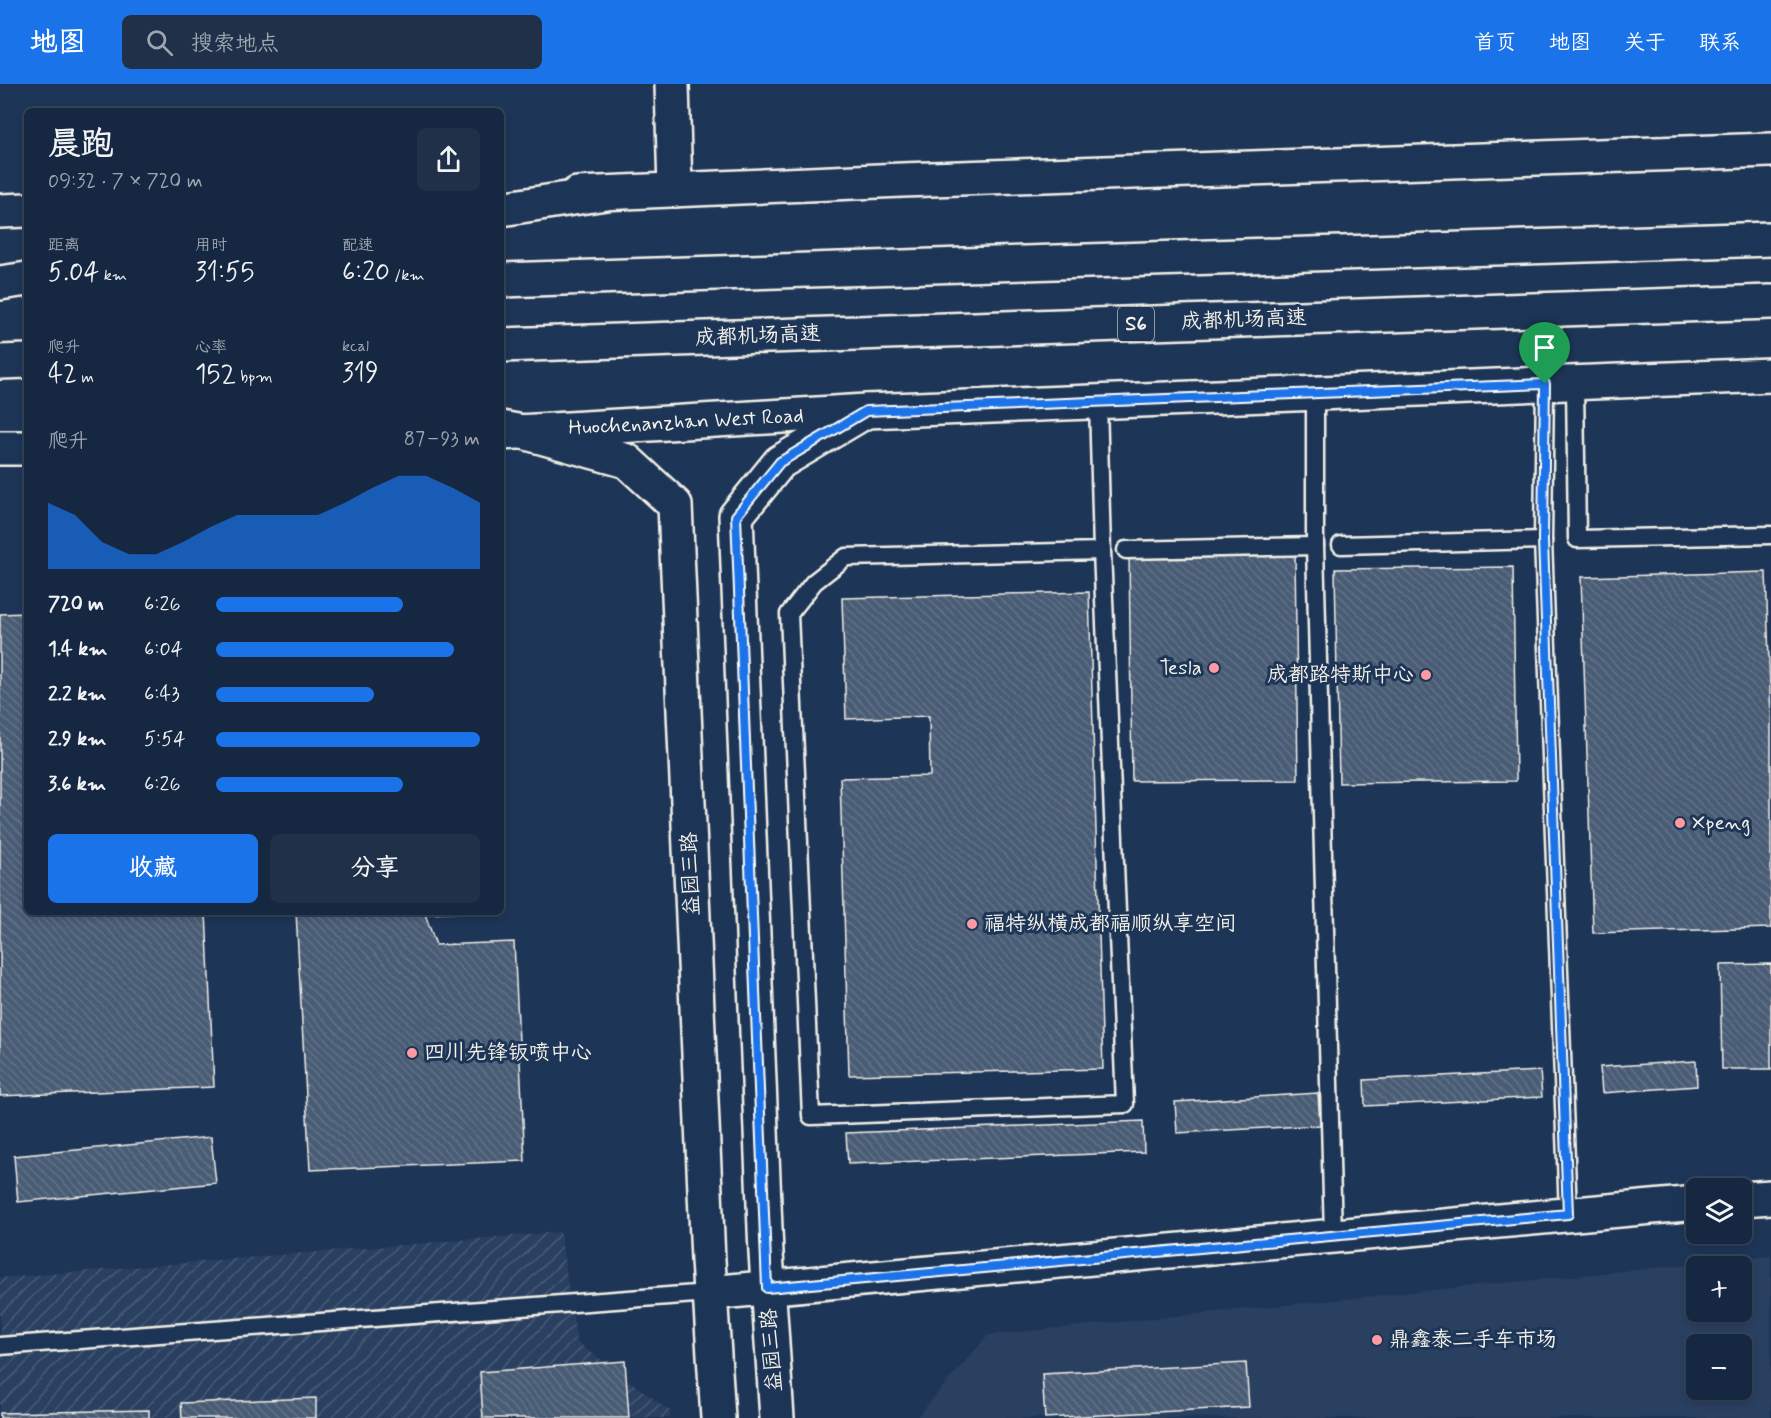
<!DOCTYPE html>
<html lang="zh">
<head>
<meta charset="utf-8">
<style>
  body { margin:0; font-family:Mynerve,"LXGW WenKai TC",sans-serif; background:#1f3048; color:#f1f3f6; height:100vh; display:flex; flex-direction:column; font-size:22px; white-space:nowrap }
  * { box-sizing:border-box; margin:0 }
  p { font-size:20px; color:#9ea6b1 }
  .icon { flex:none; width:33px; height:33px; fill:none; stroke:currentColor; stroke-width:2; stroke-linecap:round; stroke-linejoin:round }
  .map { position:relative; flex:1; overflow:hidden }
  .details { position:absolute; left:24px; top:24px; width:480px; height:807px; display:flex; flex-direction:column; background:#162841; border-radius:9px; box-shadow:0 3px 9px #0003,0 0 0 2px #35445a }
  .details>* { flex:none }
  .buttons { position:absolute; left:1686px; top:1094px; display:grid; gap:12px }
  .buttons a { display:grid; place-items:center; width:66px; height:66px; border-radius:9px; background:#162841; box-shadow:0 3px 9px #0003,0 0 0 2px #35445a; font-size:30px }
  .pin { position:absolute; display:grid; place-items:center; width:51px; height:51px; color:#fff; margin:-62px -26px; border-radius:50% 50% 50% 0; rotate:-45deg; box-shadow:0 0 6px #0007 }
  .pin .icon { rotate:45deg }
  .round { display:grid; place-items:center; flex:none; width:63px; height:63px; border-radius:9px; background:#1f3048 }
  .headline { display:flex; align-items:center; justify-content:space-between; height:102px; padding:0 24px }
  h1 { font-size:33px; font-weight:600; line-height:45px }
  .stats { display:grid; grid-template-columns:repeat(3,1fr); gap:9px; height:102px; padding:6px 24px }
  .stats div { display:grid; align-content:center }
  .stats b { font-size:26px; font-weight:600 }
  .stats small { font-size:16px; font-weight:400 }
  .stats p { font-size:16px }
  .chart { height:168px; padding:12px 24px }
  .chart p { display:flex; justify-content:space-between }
  .chart svg { width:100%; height:108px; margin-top:6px; fill:#1a73e8; opacity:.7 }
  .action { display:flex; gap:12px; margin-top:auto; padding:12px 24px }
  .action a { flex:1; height:69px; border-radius:9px; background:#1a73e8; color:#fff; font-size:24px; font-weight:600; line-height:69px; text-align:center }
  .action a+a { background:#1f3048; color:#f1f3f6 }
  ul { padding:0 24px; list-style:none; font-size:20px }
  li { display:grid; grid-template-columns:96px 72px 1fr; align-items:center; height:45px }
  li i { height:15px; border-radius:8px; background:#1a73e8 }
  header { display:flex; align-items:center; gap:36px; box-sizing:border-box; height:84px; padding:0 30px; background:#1a73e8; color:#fff }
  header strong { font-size:28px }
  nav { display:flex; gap:33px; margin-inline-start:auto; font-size:21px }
  .search { width:420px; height:54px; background:#1f3048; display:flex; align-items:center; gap:15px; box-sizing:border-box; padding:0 21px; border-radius:9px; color:#9ea6b1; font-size:22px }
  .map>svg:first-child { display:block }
  .built { fill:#2a4060; fill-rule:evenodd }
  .industrial { fill:url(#industrial-furrows) }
  .building { fill:url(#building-back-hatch); stroke:#f4f1e8; stroke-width:1.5 }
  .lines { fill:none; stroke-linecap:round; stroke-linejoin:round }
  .service-casing { stroke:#f4f1e8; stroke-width:21 }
  .minor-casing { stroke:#f4f1e8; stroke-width:38 }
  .secondary-casing { stroke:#f4f1e8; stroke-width:38 }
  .motorway-casing { stroke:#f4f1e8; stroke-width:38 }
  .service { stroke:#1d3557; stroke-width:16 }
  .minor { stroke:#1d3557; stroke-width:33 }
  .secondary { stroke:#1d3557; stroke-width:33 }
  .motorway { stroke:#1d3557; stroke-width:33 }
  .route-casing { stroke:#fff; stroke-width:12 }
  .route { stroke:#1a73e8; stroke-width:8 }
  .poi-dot { fill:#ff9aa2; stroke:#1d3557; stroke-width:2 }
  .labels { text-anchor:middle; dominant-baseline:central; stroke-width:6; stroke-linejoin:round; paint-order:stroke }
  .shield { fill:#1d3557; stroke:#b4b9bc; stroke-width:1.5 }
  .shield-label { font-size:20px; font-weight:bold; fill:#f4f1e8 }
  .street-label { font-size:21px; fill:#f4f1e8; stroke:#1d3557 }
  .poi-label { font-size:21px; fill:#f4f1e8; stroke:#1d3557; text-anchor:start }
</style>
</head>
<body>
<header>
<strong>地图</strong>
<div class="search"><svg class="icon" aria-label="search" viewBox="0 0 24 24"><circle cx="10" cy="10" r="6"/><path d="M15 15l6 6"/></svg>搜索地点</div>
<nav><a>首页</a><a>地图</a><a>关于</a><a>联系</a></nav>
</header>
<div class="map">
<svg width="1771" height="1334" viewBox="0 0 1771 1334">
  <defs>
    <pattern id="industrial-furrows" width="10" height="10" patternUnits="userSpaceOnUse" patternTransform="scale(1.5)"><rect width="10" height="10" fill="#2a4060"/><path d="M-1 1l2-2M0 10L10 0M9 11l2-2" fill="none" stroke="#4a5c77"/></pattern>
    <pattern id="building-back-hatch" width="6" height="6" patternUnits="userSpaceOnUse" patternTransform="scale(1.5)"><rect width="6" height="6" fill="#485b74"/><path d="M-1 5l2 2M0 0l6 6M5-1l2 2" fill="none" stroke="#637388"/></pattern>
  </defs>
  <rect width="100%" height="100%" fill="#1d3557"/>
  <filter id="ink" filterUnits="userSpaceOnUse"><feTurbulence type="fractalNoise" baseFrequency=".0167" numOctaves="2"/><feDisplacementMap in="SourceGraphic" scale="12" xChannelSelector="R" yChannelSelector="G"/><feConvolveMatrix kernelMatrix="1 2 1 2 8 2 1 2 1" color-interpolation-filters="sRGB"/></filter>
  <g filter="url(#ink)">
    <path class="built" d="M1771,1172V1334H916L988,1251ZM1696,1182H1742V1227H1696ZM1696,1260H1742V1305H1696Z"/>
    <path class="industrial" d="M560,1148L577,1258L670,1327V1334H0V1194Z"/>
    <g class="building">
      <path d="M1295,470L1298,696L1132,697L1129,472Z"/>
      <path d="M1513,483L1516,697L1339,699L1335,485Z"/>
      <path d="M1766,488L1771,635V844L1593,849L1581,493Z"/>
      <path d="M1089,508L1103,985L849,991L840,694L930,692L929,632L846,635L842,514Z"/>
      <path d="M27,529V828H206L214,1003L0,1012V530Z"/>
      <path d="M296,828H467L425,830L436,861L514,858L525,1077L310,1086Z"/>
      <path d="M1771,880V985H1722L1720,881Z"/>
      <path d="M1696,977L1697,1002L1602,1009L1600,983Z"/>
      <path d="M1540,987L1542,1013L1365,1022L1364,996Z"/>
      <path d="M1318,1009L1320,1041L1177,1049L1175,1018Z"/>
      <path d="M1143,1037L1144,1068L848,1080L846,1049Z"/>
      <path d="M211,1053L216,1099L18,1118L14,1072Z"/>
      <path d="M625,1277L629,1334H483L480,1288Z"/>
      <path d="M1246,1279L1249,1323L1045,1334L1042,1290Z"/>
      <path d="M316,1314V1334H182L181,1319Z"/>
      <path d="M149,1326V1334H0V1329Z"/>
    </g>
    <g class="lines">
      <defs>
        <g id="service">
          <path d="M1575,299L1577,455L1771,451"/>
          <path d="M1545,300L1543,456L1568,1130"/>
          <path d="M1315,309V462L1333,1152"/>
          <path d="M1098,318L1102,467L1125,1020L811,1032L789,530L814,498L846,473L1102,467"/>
          <path d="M1341,461L1543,456"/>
          <path d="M1126,466L1315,462"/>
          <path d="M0,1262L709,1209"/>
        </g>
        <g id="minor">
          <path d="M672,0L675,106"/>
          <path d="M527,349L627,377L675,421L708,1176L718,1334"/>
          <path d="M1742,1115L1771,1113"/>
          <path d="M709,1209L1696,1119"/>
          <path d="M777,1334L766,1169L736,432L780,378L866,327"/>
        </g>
        <g id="secondary">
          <path d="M577,110L902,96L1771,66"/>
          <path d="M0,127L27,126"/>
          <path d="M501,349L866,327L1771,291"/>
          <path d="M0,364H27"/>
        </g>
        <g id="motorway">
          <path d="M501,125L606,109"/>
          <path d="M501,196L1771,155"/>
          <path d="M0,199L27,195"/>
          <path d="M501,261L1771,218"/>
          <path d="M0,278L27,277"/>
          <path d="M501,344L522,348"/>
        </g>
      </defs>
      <use href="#service" class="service-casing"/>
      <use href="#minor" class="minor-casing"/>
      <use href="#secondary" class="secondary-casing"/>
      <use href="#motorway" class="motorway-casing"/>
      <use href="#service" class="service"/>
      <use href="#minor" class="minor"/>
      <use href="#secondary" class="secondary"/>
      <use href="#motorway" class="motorway"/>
    </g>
  </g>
  <g class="lines" filter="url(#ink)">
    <defs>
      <path id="route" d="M1545,300L1543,456L1568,1130L767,1204L736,432L780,378L866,327Z"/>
    </defs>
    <use href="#route" class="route-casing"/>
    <use href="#route" class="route"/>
  </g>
  <g class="poi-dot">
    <circle cx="1214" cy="584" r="6"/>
    <circle cx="1426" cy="591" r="6"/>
    <circle cx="1680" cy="739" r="6"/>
    <circle cx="972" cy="840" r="6"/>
    <circle cx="412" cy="969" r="6"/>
    <circle cx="1377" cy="1256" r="6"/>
  </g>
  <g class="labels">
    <rect class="shield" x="1118" y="223" width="36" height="34" rx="4.5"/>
    <g class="shield-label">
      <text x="1136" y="240">S6</text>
    </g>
    <g class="street-label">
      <text transform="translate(1244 236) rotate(-2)">成都机场高速</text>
      <text transform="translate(758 252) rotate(-2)">成都机场高速</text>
      <text transform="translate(686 338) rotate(-3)">Huochenanzhan West Road</text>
      <text transform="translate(691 790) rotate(-92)">益园三路</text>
      <text transform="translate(772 1266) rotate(-94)">益园三路</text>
    </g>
    <g class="poi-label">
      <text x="1202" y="584" text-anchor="end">Tesla</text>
      <text x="1414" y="591" text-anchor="end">成都路特斯中心</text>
      <text x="1692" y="739">Xpeng</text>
      <text x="984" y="840">福特纵横成都福顺纵享空间</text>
      <text x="424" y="969">四川先锋钣喷中心</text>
      <text x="1389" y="1256">鼎鑫泰二手车市场</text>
    </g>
  </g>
</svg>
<div class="buttons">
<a><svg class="icon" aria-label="layers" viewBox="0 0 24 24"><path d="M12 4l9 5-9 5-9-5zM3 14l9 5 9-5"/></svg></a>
<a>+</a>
<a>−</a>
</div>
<div class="pin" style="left:1545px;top:300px;background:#1e9e55"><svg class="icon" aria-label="arrive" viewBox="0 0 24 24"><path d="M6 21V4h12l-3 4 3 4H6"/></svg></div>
<section class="details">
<div class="headline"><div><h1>晨跑</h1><p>09:32 · 7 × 720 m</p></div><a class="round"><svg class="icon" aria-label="share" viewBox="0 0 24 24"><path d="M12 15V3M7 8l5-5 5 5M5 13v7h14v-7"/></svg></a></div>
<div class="stats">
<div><p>距离</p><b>5.04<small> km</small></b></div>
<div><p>用时</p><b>31:55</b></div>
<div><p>配速</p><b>6:20<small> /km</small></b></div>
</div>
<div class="stats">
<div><p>爬升</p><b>42<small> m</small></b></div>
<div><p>心率</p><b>152<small> bpm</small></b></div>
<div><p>kcal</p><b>319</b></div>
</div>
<div class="chart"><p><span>爬升</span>87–93 m</p>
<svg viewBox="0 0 160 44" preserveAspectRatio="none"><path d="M0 44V17L10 22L20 33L30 38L40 38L50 33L60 27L70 22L80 22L90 22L100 22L110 17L120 11L130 6L140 6L150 11L160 17V44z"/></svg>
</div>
<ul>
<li><b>720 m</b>6:26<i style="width:71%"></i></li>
<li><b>1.4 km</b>6:04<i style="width:90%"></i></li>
<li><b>2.2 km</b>6:43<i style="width:60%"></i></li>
<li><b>2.9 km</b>5:54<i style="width:100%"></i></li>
<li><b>3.6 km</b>6:26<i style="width:71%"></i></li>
</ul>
<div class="action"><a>收藏</a><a>分享</a></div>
</section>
</div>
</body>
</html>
